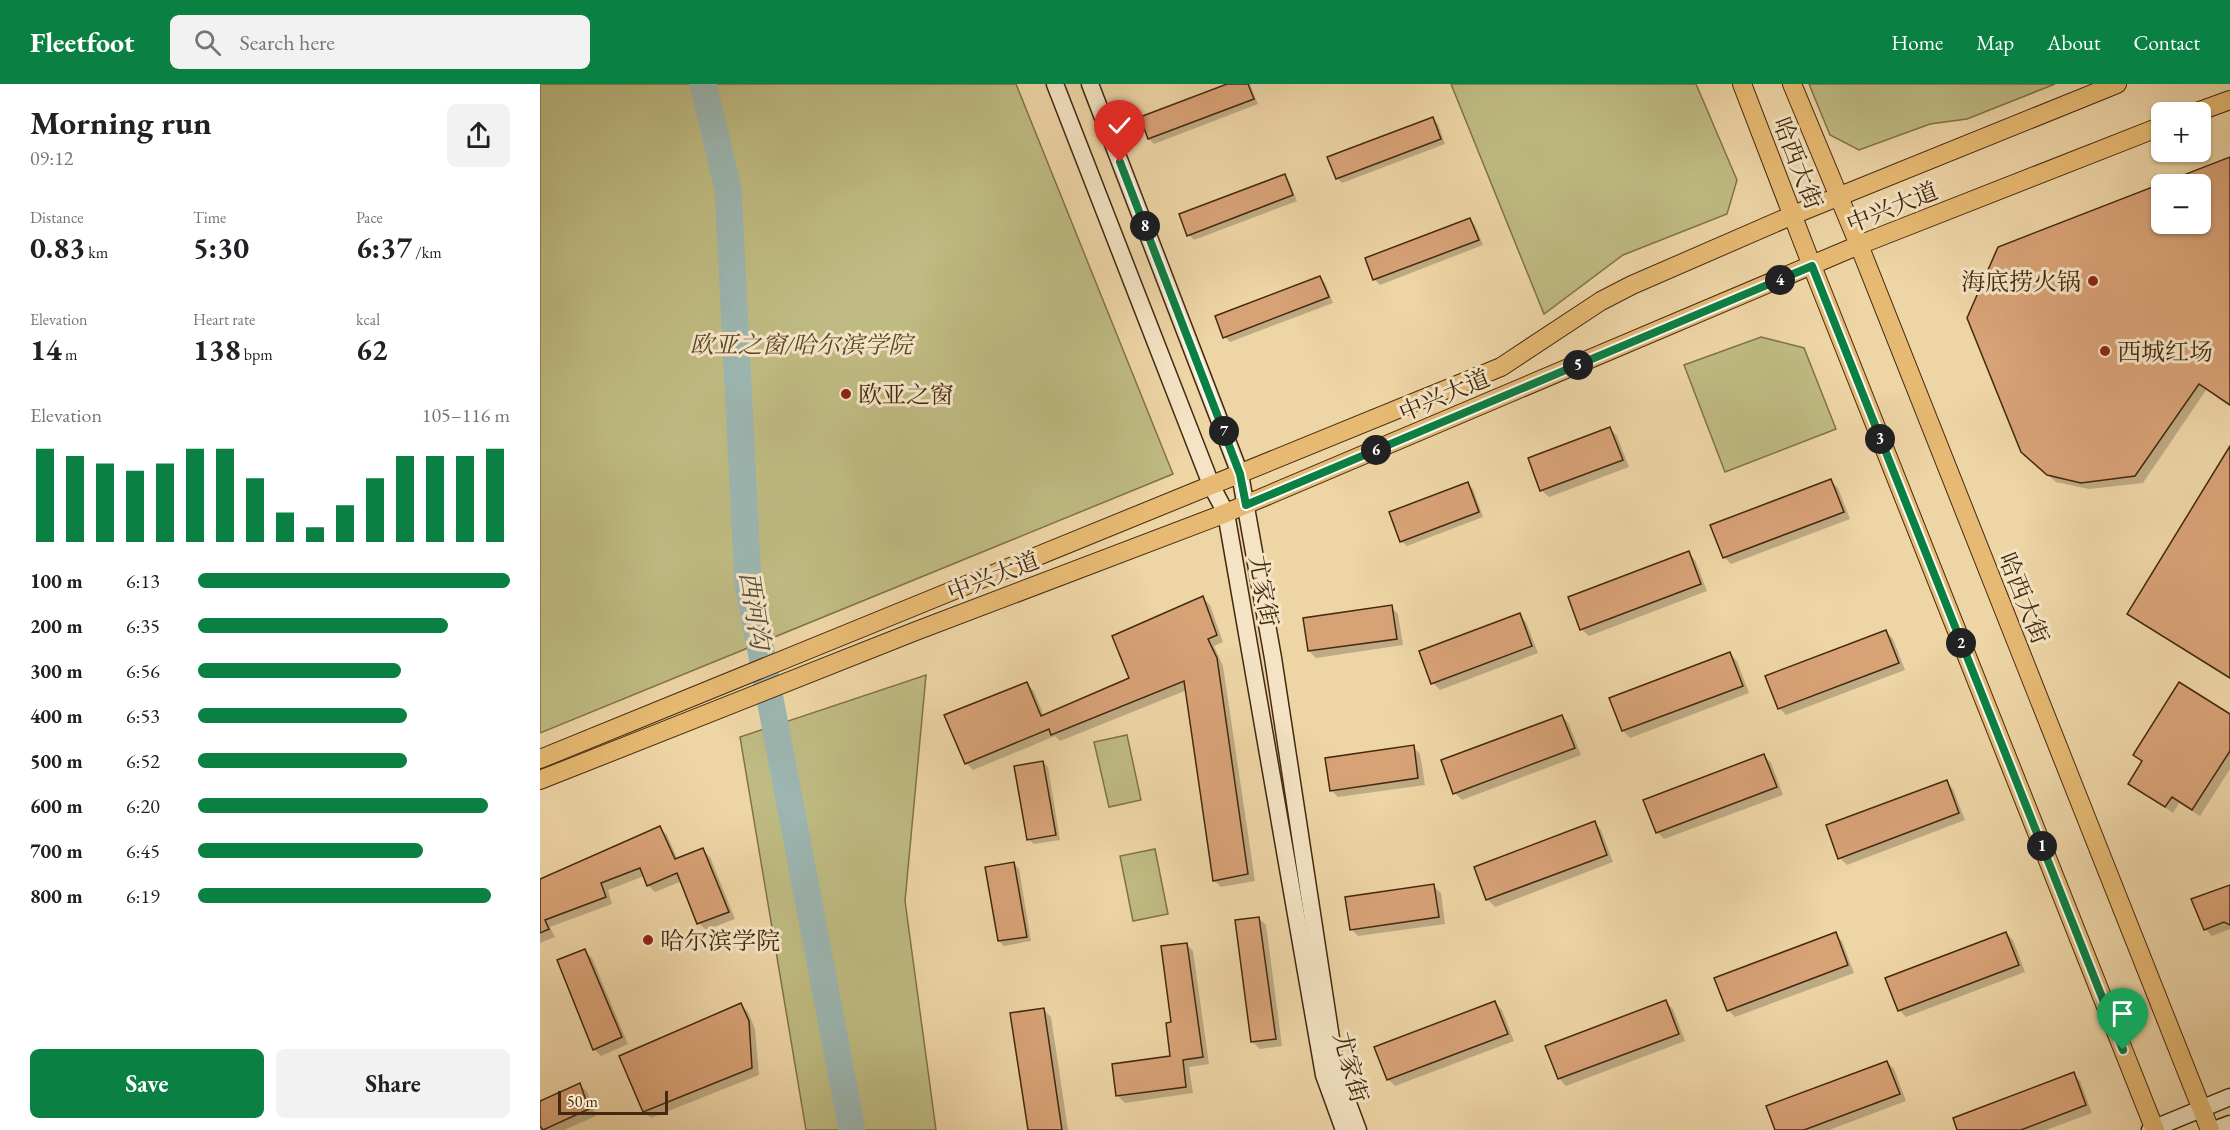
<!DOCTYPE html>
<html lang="en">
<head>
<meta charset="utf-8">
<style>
  body { margin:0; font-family:"EB Garamond","Noto Serif SC",serif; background:#f2f2f2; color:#202124; height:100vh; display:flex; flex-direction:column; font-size:22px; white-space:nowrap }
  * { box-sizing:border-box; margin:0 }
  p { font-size:20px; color:#757577 }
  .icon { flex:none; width:33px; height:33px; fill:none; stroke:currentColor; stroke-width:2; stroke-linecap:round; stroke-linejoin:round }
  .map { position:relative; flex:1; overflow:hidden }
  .details { display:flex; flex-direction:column; background:#fff; width:540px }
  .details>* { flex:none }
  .tools { position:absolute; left:1611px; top:18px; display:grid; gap:12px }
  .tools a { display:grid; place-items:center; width:60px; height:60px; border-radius:9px; background:#fff; box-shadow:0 2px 4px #0004; font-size:30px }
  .scale { position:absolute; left:18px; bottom:15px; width:110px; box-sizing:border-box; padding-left:6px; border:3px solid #43290f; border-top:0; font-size:16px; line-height:21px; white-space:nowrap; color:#43290f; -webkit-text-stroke:4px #f4e4c5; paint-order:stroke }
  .pin { position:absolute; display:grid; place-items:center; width:51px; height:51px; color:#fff; margin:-62px -26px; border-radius:50% 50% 50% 0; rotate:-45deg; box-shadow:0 0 6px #0007 }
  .pin .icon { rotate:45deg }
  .km { position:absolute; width:30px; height:30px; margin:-15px; border-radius:50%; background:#222; color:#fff; font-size:16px; line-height:30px; text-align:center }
  .round { display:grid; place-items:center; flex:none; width:63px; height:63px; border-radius:9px; background:#f2f2f2 }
  .overview { display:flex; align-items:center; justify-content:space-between; height:102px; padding:0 30px }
  h1 { font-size:33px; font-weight:700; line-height:45px }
  .figures { display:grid; grid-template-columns:repeat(3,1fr); gap:9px; height:102px; padding:6px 30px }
  .figures div { display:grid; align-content:center }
  .figures b { font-size:30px; font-weight:700 }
  .figures small { font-size:16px; font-weight:400 }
  .figures p { font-size:16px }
  .chart { height:168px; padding:12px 30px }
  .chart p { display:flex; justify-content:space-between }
  .chart svg { width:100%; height:108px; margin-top:6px; stroke:#0b8043; stroke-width:6 }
  .button { display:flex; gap:12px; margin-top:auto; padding:12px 30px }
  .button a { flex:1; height:69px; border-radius:9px; background:#0b8043; color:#fff; font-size:24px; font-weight:700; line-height:69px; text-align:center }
  .button a+a { background:#f2f2f2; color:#202124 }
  ul { padding:0 30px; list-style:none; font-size:20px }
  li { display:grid; grid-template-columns:96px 72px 1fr; align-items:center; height:45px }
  li i { height:15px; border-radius:8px; background:#0b8043 }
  header { display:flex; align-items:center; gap:36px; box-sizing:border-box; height:84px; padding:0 30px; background:#0b8043; color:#fff }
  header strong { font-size:28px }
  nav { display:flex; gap:33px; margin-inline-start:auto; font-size:21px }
  .search { width:420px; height:54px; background:#f2f2f2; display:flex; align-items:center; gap:15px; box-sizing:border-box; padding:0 21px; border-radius:9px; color:#757577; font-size:22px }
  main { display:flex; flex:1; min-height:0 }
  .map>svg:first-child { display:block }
  .green { fill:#bfbb82; stroke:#817248; stroke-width:1.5 }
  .shadow { fill:#0003 }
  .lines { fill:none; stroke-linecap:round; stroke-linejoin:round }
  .river { stroke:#9cb6b1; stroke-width:27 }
  .building { fill:#d8a277; stroke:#43290f; stroke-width:1.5; fill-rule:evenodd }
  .secondary-casing { stroke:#43290f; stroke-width:19 }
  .primary-casing { stroke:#43290f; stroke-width:20 }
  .secondary { stroke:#f4e4c5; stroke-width:16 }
  .primary { stroke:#e7ba73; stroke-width:18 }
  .route-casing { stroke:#fff; stroke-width:12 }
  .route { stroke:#0b8043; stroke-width:8 }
  .poi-dot { fill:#8f2418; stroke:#f4e4c5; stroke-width:2 }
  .labels { text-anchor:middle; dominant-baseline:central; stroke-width:6; stroke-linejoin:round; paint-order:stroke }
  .street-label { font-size:24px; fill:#43290f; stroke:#f4e4c5 }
  .poi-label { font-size:24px; fill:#43290f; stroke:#f4e4c5; text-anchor:start }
  .park-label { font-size:24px; font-style:italic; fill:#5c4626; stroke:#f4e4c5 }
  .water-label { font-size:26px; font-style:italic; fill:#594c38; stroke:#f4e4c5 }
</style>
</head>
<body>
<header>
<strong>Fleetfoot</strong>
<div class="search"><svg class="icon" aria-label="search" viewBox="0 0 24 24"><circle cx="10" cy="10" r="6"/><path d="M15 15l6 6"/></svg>Search here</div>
<nav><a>Home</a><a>Map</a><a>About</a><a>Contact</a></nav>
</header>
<main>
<section class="details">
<div class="overview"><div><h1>Morning run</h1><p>09:12</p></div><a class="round"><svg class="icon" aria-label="share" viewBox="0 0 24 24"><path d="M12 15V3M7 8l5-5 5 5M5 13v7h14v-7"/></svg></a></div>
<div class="figures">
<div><p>Distance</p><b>0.83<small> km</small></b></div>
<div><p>Time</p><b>5:30</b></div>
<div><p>Pace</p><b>6:37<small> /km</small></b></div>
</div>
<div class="figures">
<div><p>Elevation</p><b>14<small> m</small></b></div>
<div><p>Heart rate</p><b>138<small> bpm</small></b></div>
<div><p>kcal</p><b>62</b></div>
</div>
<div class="chart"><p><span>Elevation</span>105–116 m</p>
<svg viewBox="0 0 160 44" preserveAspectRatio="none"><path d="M5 44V6M15 44V9M25 44V12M35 44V15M45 44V12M55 44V6M65 44V6M75 44V18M85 44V32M95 44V38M105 44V29M115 44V18M125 44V9M135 44V9M145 44V9M155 44V6"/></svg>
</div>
<ul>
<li><b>100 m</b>6:13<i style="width:100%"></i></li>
<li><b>200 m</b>6:35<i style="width:80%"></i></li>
<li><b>300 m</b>6:56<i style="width:65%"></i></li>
<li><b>400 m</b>6:53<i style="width:67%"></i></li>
<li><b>500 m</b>6:52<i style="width:67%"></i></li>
<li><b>600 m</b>6:20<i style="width:93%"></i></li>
<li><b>700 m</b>6:45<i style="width:72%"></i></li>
<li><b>800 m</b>6:19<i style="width:94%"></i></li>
</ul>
<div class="button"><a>Save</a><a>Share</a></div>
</section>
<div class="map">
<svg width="1690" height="1046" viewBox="0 0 1690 1046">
  <rect width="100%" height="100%" fill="#eed5a6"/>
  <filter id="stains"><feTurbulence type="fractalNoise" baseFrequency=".00333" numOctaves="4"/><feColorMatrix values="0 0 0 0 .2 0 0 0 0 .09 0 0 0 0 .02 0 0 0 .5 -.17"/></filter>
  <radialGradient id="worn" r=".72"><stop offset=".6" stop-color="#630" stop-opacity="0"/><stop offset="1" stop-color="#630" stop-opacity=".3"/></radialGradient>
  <g class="green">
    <path d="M0,0H476L633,390L0,649Z"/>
    <path d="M911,0H1156L1197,96L1187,130L1083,171L1004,230Z"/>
    <path d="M1269,0H1515L1427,35L1390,40L1319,66L1290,51Z"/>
    <path d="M1221,253L1264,264L1296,345L1185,388L1144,281Z"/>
    <path d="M386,591L365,817L396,1046H266L200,653Z"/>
    <path d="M587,651L601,716L569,723L554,658Z"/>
    <path d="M615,765L628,830L593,837L580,772Z"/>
  </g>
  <g class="shadow">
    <path d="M691,0H710L718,20L614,60L609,55L601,34Z"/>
    <path d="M892,34L898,40L905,60L802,99L797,94Z"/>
    <path d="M1690,75V322L1666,306L1603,399L1549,405L1516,398L1490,375L1622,140H1660V100H1624Z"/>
    <path d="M744,91L749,97L757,117L654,156L649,151Z"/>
    <path d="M930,136L935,141L943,161L840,201L834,195Z"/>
    <path d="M780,193L785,199L793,219L690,258L685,253Z"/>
    <path d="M1070,345L1077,352L1089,383L1009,413L1001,406Z"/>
    <path d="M1690,365V595L1588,529Z"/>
    <path d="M1291,397L1298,404L1310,435L1191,480L1184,473Z"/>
    <path d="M928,400L933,405L943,433L867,462L861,457Z"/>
    <path d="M1148,469L1155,476L1167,507L1049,552L1041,545Z"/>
    <path d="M663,514L670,521L683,558L674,562L683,582L715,797L681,803L674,796L647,606L520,657L515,652L433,686L426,679L487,600L494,607L504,632L591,595Z"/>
    <path d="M851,523L858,530L863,561L776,574L769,567Z"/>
    <path d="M979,531L986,538L998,569L900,606L893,599Z"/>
    <path d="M1346,548L1353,555L1365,586L1246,631L1239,624Z"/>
    <path d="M1190,570L1197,577L1209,609L1090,654L1083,647Z"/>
    <path d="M1022,632L1029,640L1041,671L922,716L915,709Z"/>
    <path d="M1690,632V685L1660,732L1639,719L1633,729L1590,699L1602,677L1595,670Z"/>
    <path d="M873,663L880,670L885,701L798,713L791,706Z"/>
    <path d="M1224,672L1231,679L1243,711L1124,755L1117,748Z"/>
    <path d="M503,678L508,683L520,756L494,760L488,755Z"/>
    <path d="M1406,697L1413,705L1425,736L1307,781L1300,774Z"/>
    <path d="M1054,739L1061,746L1073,778L955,823L948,816L936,784Z"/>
    <path d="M119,743L127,751L138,776L163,766L170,773L195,835L166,846L159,839L142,797L115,808L108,801L104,792L68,806L72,820L10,843L15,853L0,859V797Z"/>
    <path d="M474,780L479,785L491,857L464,862L459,857Z"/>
    <path d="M893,802L901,809L905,840L818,852L811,845Z"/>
    <path d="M1690,803V845L1672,852L1665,845Z"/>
    <path d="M719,834L726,841L742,962L720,965L713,958Z"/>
    <path d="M1466,849L1473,856L1485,888L1366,933L1359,926Z"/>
    <path d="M1295,850L1302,857L1314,889L1195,933L1188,926Z"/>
    <path d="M646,860L653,867L669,980L649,983L653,1009L585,1019L578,1012L632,973L633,939Z"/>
    <path d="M45,867L52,874L88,960L61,972L54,965Z"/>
    <path d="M1126,918L1133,925L1145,957L1026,1002L1019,994Z"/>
    <path d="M955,919L962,926L974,957L855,1002L848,995Z"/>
    <path d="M201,921L208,928L215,945L219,991L111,1034L104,1027Z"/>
    <path d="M504,926L511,933L528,1046H489Z"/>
    <path d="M1347,978L1354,985L1366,1017L1289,1046H1236Z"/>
    <path d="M1533,990L1540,997L1552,1029L1506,1046H1419Z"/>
    <path d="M40,1001L47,1008L56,1032L24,1046H0V1019Z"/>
  </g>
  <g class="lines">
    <path class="river" d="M163,0L188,104L208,499L312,1046"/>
  </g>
  <g class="building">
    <path d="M687,0H708L714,15L608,55L600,33Z"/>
    <path d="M893,33L901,55L796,95L787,73Z"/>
    <path d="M1690,73V321L1659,300L1595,392L1541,399L1507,391L1481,368L1427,234L1458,163ZM1622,100H1660V140H1622Z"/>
    <path d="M745,90L753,111L647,152L639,130Z"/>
    <path d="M930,134L939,156L833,196L825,174Z"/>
    <path d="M780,192L789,213L683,254L675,232Z"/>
    <path d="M1070,343L1083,376L1000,407L988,374Z"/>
    <path d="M1690,362V594L1587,530Z"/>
    <path d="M1291,395L1304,428L1183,474L1170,441Z"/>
    <path d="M928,398L939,428L860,458L849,428Z"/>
    <path d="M1149,467L1161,500L1040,546L1028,513Z"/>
    <path d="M663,512L677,551L668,555L677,574L708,790L673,797L644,597L511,651L509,645L425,680L404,631L487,598L501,632L589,594L572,552Z"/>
    <path d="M852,521L857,555L768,567L763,534Z"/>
    <path d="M980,529L992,562L891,600L879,567Z"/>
    <path d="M1346,546L1359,579L1238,625L1225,592Z"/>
    <path d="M1190,568L1203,602L1082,647L1069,614Z"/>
    <path d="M1639,598L1690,630V667L1652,726L1632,713L1625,723L1588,700L1602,677L1593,671Z"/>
    <path d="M1022,631L1035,664L913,710L901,676Z"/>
    <path d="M874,661L878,694L790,707L785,674Z"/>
    <path d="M1224,670L1237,703L1116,749L1103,716Z"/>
    <path d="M503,677L516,751L487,756L474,682Z"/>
    <path d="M1407,696L1419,729L1298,775L1286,741Z"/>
    <path d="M1055,737L1067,771L946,816L934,783Z"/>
    <path d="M120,742L135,775L163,764L189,828L157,840L137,789L107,802L100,784L61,799L66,813L5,836L9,845L0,849V795Z"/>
    <path d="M474,778L487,853L458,857L445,783Z"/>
    <path d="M894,800L899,833L810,846L805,813Z"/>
    <path d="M1690,801V841L1684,838L1664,846L1651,815Z"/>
    <path d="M719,833L736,955L711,958L695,836Z"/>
    <path d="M1296,848L1308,881L1187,927L1174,894Z"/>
    <path d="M1466,848L1479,881L1358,927L1345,894Z"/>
    <path d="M647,859L663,973L643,976L646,1003L576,1012L572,980L630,972L626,939L631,938L621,862Z"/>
    <path d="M45,865L82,953L53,966L17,876Z"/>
    <path d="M1126,916L1139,950L1018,995L1005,962Z"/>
    <path d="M955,917L968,950L847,996L834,963Z"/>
    <path d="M201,919L209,937L212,984L103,1028L79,972Z"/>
    <path d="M504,924L522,1046H488L470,929Z"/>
    <path d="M1347,977L1360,1010L1264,1046H1235L1226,1022Z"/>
    <path d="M1534,988L1546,1021L1481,1046H1417L1413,1034Z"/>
    <path d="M40,999L49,1025L3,1046L0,1042V1017Z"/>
  </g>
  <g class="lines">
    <defs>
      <g id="secondary">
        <path d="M515,0L672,403L686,429L784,991L804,1046"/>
        <path d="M550,0L700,390L733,574L796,987L818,1046"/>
        <path d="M1610,1046L1690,1013"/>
        <path d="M1674,1046L1690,1040"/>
      </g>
      <g id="primary">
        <path d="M1202,0L1272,182L1615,1046"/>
        <path d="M1252,0L1319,161L1670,1046"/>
        <path d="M1657,28L1690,16"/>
        <path d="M0,675L961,283L1061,217L1092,201L1253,131L1577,0"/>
        <path d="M0,696L376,547L686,429L1319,161L1622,42"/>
      </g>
    </defs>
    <use href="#secondary" class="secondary-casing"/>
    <use href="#primary" class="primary-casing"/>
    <use href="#secondary" class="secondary"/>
    <use href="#primary" class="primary"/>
  </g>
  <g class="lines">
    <defs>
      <path id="route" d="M580,78L700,390L706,421L1272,182L1583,966"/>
    </defs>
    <use href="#route" class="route-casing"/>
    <use href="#route" class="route"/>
  </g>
  <g class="poi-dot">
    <circle cx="1553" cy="197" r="6"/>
    <circle cx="1565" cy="267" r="6"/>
    <circle cx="306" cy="310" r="6"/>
    <circle cx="108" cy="856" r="6"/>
  </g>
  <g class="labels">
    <g class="street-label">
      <text transform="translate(1258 79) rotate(69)">哈西大街</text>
      <text transform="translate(1352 123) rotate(-22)">中兴大道</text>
      <text transform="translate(904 311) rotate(-23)">中兴大道</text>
      <text transform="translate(453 492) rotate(-21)">中兴大道</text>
      <text transform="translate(724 507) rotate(80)">尤家街</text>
      <text transform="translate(1484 514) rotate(68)">哈西大街</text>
      <text transform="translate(811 983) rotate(75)">尤家街</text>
    </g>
    <g class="poi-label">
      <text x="1541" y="197" text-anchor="end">海底捞火锅</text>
      <text x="1577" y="267">西城红场</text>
      <text x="318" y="310">欧亚之窗</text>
      <text x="120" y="856">哈尔滨学院</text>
    </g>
    <g class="park-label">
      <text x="261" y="260">欧亚之窗/哈尔滨学院</text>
    </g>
    <g class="water-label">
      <text transform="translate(215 526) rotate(81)">西河沟</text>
    </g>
  </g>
  <rect width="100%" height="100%" filter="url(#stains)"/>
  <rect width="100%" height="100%" fill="url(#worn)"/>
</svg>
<div class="tools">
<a>+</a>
<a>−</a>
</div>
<div class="scale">50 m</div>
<div class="pin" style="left:1583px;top:966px;background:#1e9e55"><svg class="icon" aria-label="arrive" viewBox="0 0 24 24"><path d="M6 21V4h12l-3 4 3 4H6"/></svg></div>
<div class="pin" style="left:580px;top:78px;background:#d93025"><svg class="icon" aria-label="check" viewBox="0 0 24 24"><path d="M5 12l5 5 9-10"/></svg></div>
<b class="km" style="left:1502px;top:762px">1</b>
<b class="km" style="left:1421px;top:559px">2</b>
<b class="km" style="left:1340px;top:355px">3</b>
<b class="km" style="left:1240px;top:196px">4</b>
<b class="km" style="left:1038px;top:281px">5</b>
<b class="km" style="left:836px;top:366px">6</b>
<b class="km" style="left:684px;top:347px">7</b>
<b class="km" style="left:605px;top:142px">8</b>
</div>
</main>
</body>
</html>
